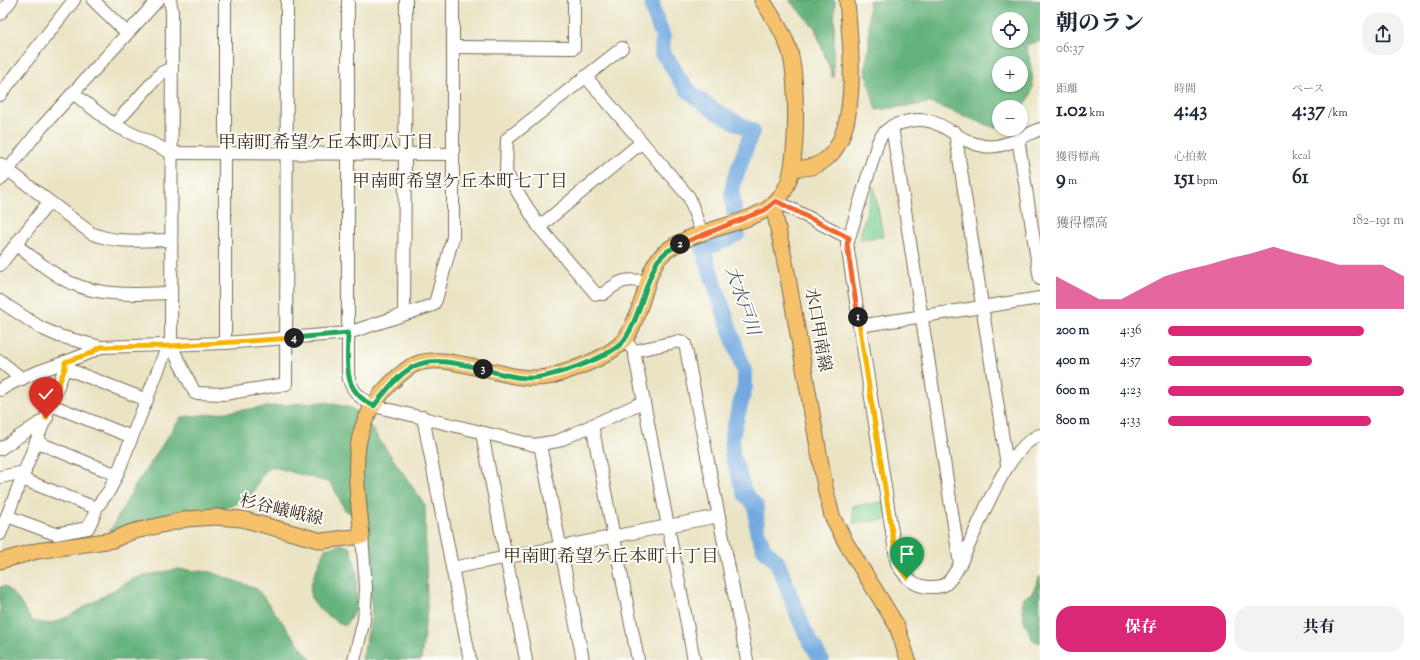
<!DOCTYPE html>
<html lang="ja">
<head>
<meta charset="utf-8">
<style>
  body { margin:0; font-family:"Sorts Mill Goudy","Noto Serif JP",serif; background:#f2f2f3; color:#1f2937; height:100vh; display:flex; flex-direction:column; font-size:15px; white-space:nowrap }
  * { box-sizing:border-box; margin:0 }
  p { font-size:13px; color:#747a83 }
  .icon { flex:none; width:22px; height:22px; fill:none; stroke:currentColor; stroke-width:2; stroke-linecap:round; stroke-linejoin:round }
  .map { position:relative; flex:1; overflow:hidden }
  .drawer { display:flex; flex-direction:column; background:#fff; width:380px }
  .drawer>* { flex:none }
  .fabs { position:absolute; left:992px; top:12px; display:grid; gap:8px }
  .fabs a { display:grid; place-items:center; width:36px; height:36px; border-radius:50%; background:#fff; box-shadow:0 1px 3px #0004; font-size:20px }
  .pin { position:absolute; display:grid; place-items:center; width:34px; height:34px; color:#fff; margin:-41px -17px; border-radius:50% 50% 50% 0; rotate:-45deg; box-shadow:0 0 4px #0007 }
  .pin .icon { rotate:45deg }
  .km { position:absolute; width:20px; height:20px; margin:-10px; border-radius:50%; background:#222; color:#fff; font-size:11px; line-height:20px; text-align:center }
  .round { display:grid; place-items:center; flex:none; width:42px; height:42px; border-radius:16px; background:#f2f2f3 }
  .headline { display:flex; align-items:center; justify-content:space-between; height:68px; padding:0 16px }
  h1 { font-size:22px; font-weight:800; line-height:30px }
  .figures { display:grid; grid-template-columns:repeat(3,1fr); gap:6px; height:68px; padding:4px 16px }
  .figures div { display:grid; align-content:center }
  .figures b { font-size:20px; font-weight:800 }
  .figures small { font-size:11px; font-weight:400 }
  .figures p { font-size:11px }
  .chart { height:112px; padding:8px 16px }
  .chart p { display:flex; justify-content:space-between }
  .chart svg { width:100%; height:72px; margin-top:4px; fill:#db2777; opacity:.7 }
  .cta { display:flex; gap:8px; margin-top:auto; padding:8px 16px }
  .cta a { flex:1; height:46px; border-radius:16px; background:#db2777; color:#fff; font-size:16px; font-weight:800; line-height:46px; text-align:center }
  .cta a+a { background:#f2f2f3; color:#1f2937 }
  ul { padding:0 16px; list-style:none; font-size:13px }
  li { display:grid; grid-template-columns:64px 48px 1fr; align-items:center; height:30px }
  li i { height:10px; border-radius:5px; background:#db2777 }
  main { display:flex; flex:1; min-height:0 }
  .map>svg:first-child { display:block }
  .green { fill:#7ccf91; stroke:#5c7c58 }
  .forest { fill:#65b27b; stroke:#506e4c; fill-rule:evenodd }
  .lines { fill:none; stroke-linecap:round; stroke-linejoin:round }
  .river { stroke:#72a9e0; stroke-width:16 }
  .minor-casing { stroke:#786b58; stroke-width:14 }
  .major-casing { stroke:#786b58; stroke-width:17 }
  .minor { stroke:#fff; stroke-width:12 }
  .major { stroke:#f5c16b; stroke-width:15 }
  .split-1-casing { stroke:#fff; stroke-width:8 }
  .split-2-casing { stroke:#fff; stroke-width:8 }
  .split-3-casing { stroke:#fff; stroke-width:8 }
  .split-4-casing { stroke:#fff; stroke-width:8 }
  .split-5-casing { stroke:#fff; stroke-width:8 }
  .split-1 { stroke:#f5b400; stroke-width:5 }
  .split-2 { stroke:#f0652b; stroke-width:5 }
  .split-3 { stroke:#22a559; stroke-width:5 }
  .split-4 { stroke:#22a559; stroke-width:5 }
  .split-5 { stroke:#f5b400; stroke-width:5 }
  .labels { text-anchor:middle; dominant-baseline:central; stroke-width:4; stroke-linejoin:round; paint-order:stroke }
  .street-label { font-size:17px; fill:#3b2a1e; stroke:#fdfcf7 }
  .neighbourhood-label { font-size:18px; fill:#3b2a1e; stroke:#fdfcf7 }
  .water-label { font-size:18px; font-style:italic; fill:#515d6c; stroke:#fdfcf7 }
</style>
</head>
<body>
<main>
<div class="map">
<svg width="1040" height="660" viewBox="0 0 1040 660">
  <rect width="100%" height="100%" fill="#fdfcf7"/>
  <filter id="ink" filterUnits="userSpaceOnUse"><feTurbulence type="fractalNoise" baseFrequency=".025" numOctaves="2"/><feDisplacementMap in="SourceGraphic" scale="8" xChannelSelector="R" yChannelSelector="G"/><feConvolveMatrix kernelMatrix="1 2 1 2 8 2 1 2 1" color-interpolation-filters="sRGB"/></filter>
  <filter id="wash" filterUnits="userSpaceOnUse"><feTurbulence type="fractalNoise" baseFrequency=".012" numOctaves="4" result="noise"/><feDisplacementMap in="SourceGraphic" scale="16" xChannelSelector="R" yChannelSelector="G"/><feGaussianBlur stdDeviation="0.9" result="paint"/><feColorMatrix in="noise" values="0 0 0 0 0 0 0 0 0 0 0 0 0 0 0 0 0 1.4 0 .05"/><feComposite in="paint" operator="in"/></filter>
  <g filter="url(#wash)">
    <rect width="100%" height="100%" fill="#eae4c4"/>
    <g class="green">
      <path d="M874,186L883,237L859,239Z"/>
      <path d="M890,501L893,519L854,523L852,506Z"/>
    </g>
    <g class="forest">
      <path d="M789,0H835L833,78L815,28Z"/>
      <path d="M869,0H1040V41L1026,45C1031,68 1040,92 1021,109V107H999V125L995,128L931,103L876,110L865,69L869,47ZM999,19H1021V41H999ZM999,63H1021V85H999Z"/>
      <path d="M324,402L352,408L363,416L425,505L427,608L421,660H362L372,615L365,521L345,510L331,483L270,466L260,478L250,498L218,511L106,538L137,483L181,417C229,413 276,404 324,402Z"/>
      <path d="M343,544L350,548L357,570L356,609L345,626C298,599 307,593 325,549Z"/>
      <path d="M177,569L211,572L257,589L311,660H0V587L5,586L17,598L32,621L50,624L67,617L135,578Z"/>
      <path d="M1040,576V643L1033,640L1024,621L1022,599L1032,593Z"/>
    </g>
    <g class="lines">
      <path class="river" d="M652,0L653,11L663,37L662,53C673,64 674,73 683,84C700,106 729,118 752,131L734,181L732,193L737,234L703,250L745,374V386L732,436V454L745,494L756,506L757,531L764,549L777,562L804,630L821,660"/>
    </g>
  </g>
  <g filter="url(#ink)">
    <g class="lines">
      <defs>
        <g id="minor">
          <path d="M93,0L127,33"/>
          <path d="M170,0L172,11L171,346L195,393L224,394L286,384L287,0"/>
          <path d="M225,0V343"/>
          <path d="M348,0V374C350,390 360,399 374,406L534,445L558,441L643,402"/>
          <path d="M0,14L11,0"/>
          <path d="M453,47L574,48V0"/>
          <path d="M622,48L507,139L506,173L539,227L596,294H603C620,280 626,278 648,282"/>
          <path d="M586,77L689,197L702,234"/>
          <path d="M73,93L114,125L172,153L453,154"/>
          <path d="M0,95L74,0"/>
          <path d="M114,125L161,73L172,68"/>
          <path d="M892,126L960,564"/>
          <path d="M1040,129C1024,136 1003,149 984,146C951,141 941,110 901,123C890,126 883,131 878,142L849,238L847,244L897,564C906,578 915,588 933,587C937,587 944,586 947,583C957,573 962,560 967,549C982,518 1008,446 1040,435"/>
          <path d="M955,132L1007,465"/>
          <path d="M1018,138L1040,279"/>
          <path d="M0,164L91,233C115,244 144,240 171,240"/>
          <path d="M0,180L41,128L158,0"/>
          <path d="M776,201L849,238"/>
          <path d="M539,227L642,142"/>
          <path d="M16,245C34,258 51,274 71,283C102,297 138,294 171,293"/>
          <path d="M0,265L49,202"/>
          <path d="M0,301L41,328L59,336L101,347L225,343L348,333L433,305L436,300L453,237V0"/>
          <path d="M404,314L406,0"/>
          <path d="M859,326L1040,298"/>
          <path d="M629,345L634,351L694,660"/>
          <path d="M634,351L680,341L685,344L747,660"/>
          <path d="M0,361L22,379"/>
          <path d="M65,368L147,400"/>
          <path d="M0,390C31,370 69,364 101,347"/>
          <path d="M51,405L132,437"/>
          <path d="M423,417L470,660"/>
          <path d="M592,425L638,660"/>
          <path d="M482,433L526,660"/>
          <path d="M37,442L117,475"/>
          <path d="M540,445L583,660"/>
          <path d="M0,449L47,418"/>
          <path d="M0,477L25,472"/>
          <path d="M22,479L96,508"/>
          <path d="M7,516L55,534L88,528L95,513L96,508L109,491L117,475L166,350L171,346"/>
          <path d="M0,534L65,368V362"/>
          <path d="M452,568L719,516"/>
          <path d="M354,660L364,620L366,588L362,536"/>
        </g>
        <g id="major">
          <path d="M792,168C869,176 850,45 847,0"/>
          <path d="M773,205L787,272L825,487L832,516L846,543L897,626L908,660"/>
          <path d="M0,561L37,551L113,540L131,532L187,519L215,517L242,519L322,541L362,536C355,467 344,418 407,369C441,343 509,388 552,376C572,370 610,357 624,340C633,330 638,311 643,298C647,285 650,269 659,258C683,230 740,228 770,207C783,198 790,182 792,167C797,139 797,79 790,52C784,33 773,17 762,0"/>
        </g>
      </defs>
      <use href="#minor" class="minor-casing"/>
      <use href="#major" class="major-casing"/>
      <use href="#minor" class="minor"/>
      <use href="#major" class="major"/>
    </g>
  </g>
  <g class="lines" filter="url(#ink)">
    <defs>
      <path id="split-1" d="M858,317L897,564L907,578"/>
      <path id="split-2" d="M680,244L765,210L776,201L849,238L847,244L858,317"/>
      <path id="split-3" d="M483,369C497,373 512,378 528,378C549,379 613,357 625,339C641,315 644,284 658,260L666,252L680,244"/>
      <path id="split-4" d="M294,338L348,333C348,364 341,390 374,406C411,357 424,355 483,369"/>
      <path id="split-5" d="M46,418L65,368V362L89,354L101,347L171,346L294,338"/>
    </defs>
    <use href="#split-1" class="split-1-casing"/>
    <use href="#split-2" class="split-2-casing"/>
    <use href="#split-3" class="split-3-casing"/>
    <use href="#split-4" class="split-4-casing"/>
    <use href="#split-5" class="split-5-casing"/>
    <use href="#split-1" class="split-1"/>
    <use href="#split-2" class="split-2"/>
    <use href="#split-3" class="split-3"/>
    <use href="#split-4" class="split-4"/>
    <use href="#split-5" class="split-5"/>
  </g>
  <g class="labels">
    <g class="street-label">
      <text transform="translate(817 330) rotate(80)">水口甲南線</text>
      <text transform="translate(281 511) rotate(13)">杉谷嶬峨線</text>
    </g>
    <g class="neighbourhood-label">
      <text x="326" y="144">甲南町希望ケ丘本町八丁目</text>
      <text x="460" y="183">甲南町希望ケ丘本町七丁目</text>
      <text x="611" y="558">甲南町希望ケ丘本町十丁目</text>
    </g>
    <g class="water-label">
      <text transform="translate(741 301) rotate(71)">大水戸川</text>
    </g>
  </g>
</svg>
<div class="fabs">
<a><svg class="icon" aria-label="locate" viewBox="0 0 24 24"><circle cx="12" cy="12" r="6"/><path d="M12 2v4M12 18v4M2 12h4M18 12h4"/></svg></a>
<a>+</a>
<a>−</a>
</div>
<div class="pin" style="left:907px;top:578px;background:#1e9e55"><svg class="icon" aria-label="arrive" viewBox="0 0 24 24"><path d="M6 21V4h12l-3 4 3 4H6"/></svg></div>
<div class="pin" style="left:46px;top:418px;background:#d93025"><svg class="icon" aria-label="check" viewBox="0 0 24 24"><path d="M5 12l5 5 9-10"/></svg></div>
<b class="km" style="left:858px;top:317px">1</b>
<b class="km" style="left:680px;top:244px">2</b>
<b class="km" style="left:483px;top:369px">3</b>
<b class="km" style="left:294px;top:338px">4</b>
</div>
<section class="drawer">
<div class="headline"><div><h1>朝のラン</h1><p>06:37</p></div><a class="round"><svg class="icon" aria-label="share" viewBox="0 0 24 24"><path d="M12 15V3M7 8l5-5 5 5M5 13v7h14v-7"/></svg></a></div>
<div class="figures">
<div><p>距離</p><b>1.02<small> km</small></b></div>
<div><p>時間</p><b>4:43</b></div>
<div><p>ペース</p><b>4:37<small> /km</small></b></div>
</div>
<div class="figures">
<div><p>獲得標高</p><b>9<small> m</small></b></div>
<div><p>心拍数</p><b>151<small> bpm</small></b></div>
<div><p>kcal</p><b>61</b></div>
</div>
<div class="chart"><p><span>獲得標高</span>182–191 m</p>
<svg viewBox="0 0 160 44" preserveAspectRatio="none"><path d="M0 44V24L10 31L20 38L30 38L40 31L50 24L60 20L70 17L80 13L90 10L100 6L110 10L120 13L130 17L140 17L150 17L160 24V44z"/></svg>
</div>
<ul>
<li><b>200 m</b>4:36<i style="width:83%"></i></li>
<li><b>400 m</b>4:57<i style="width:61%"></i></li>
<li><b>600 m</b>4:23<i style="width:100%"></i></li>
<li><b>800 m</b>4:33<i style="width:86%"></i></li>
</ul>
<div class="cta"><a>保存</a><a>共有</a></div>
</section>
</main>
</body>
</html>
